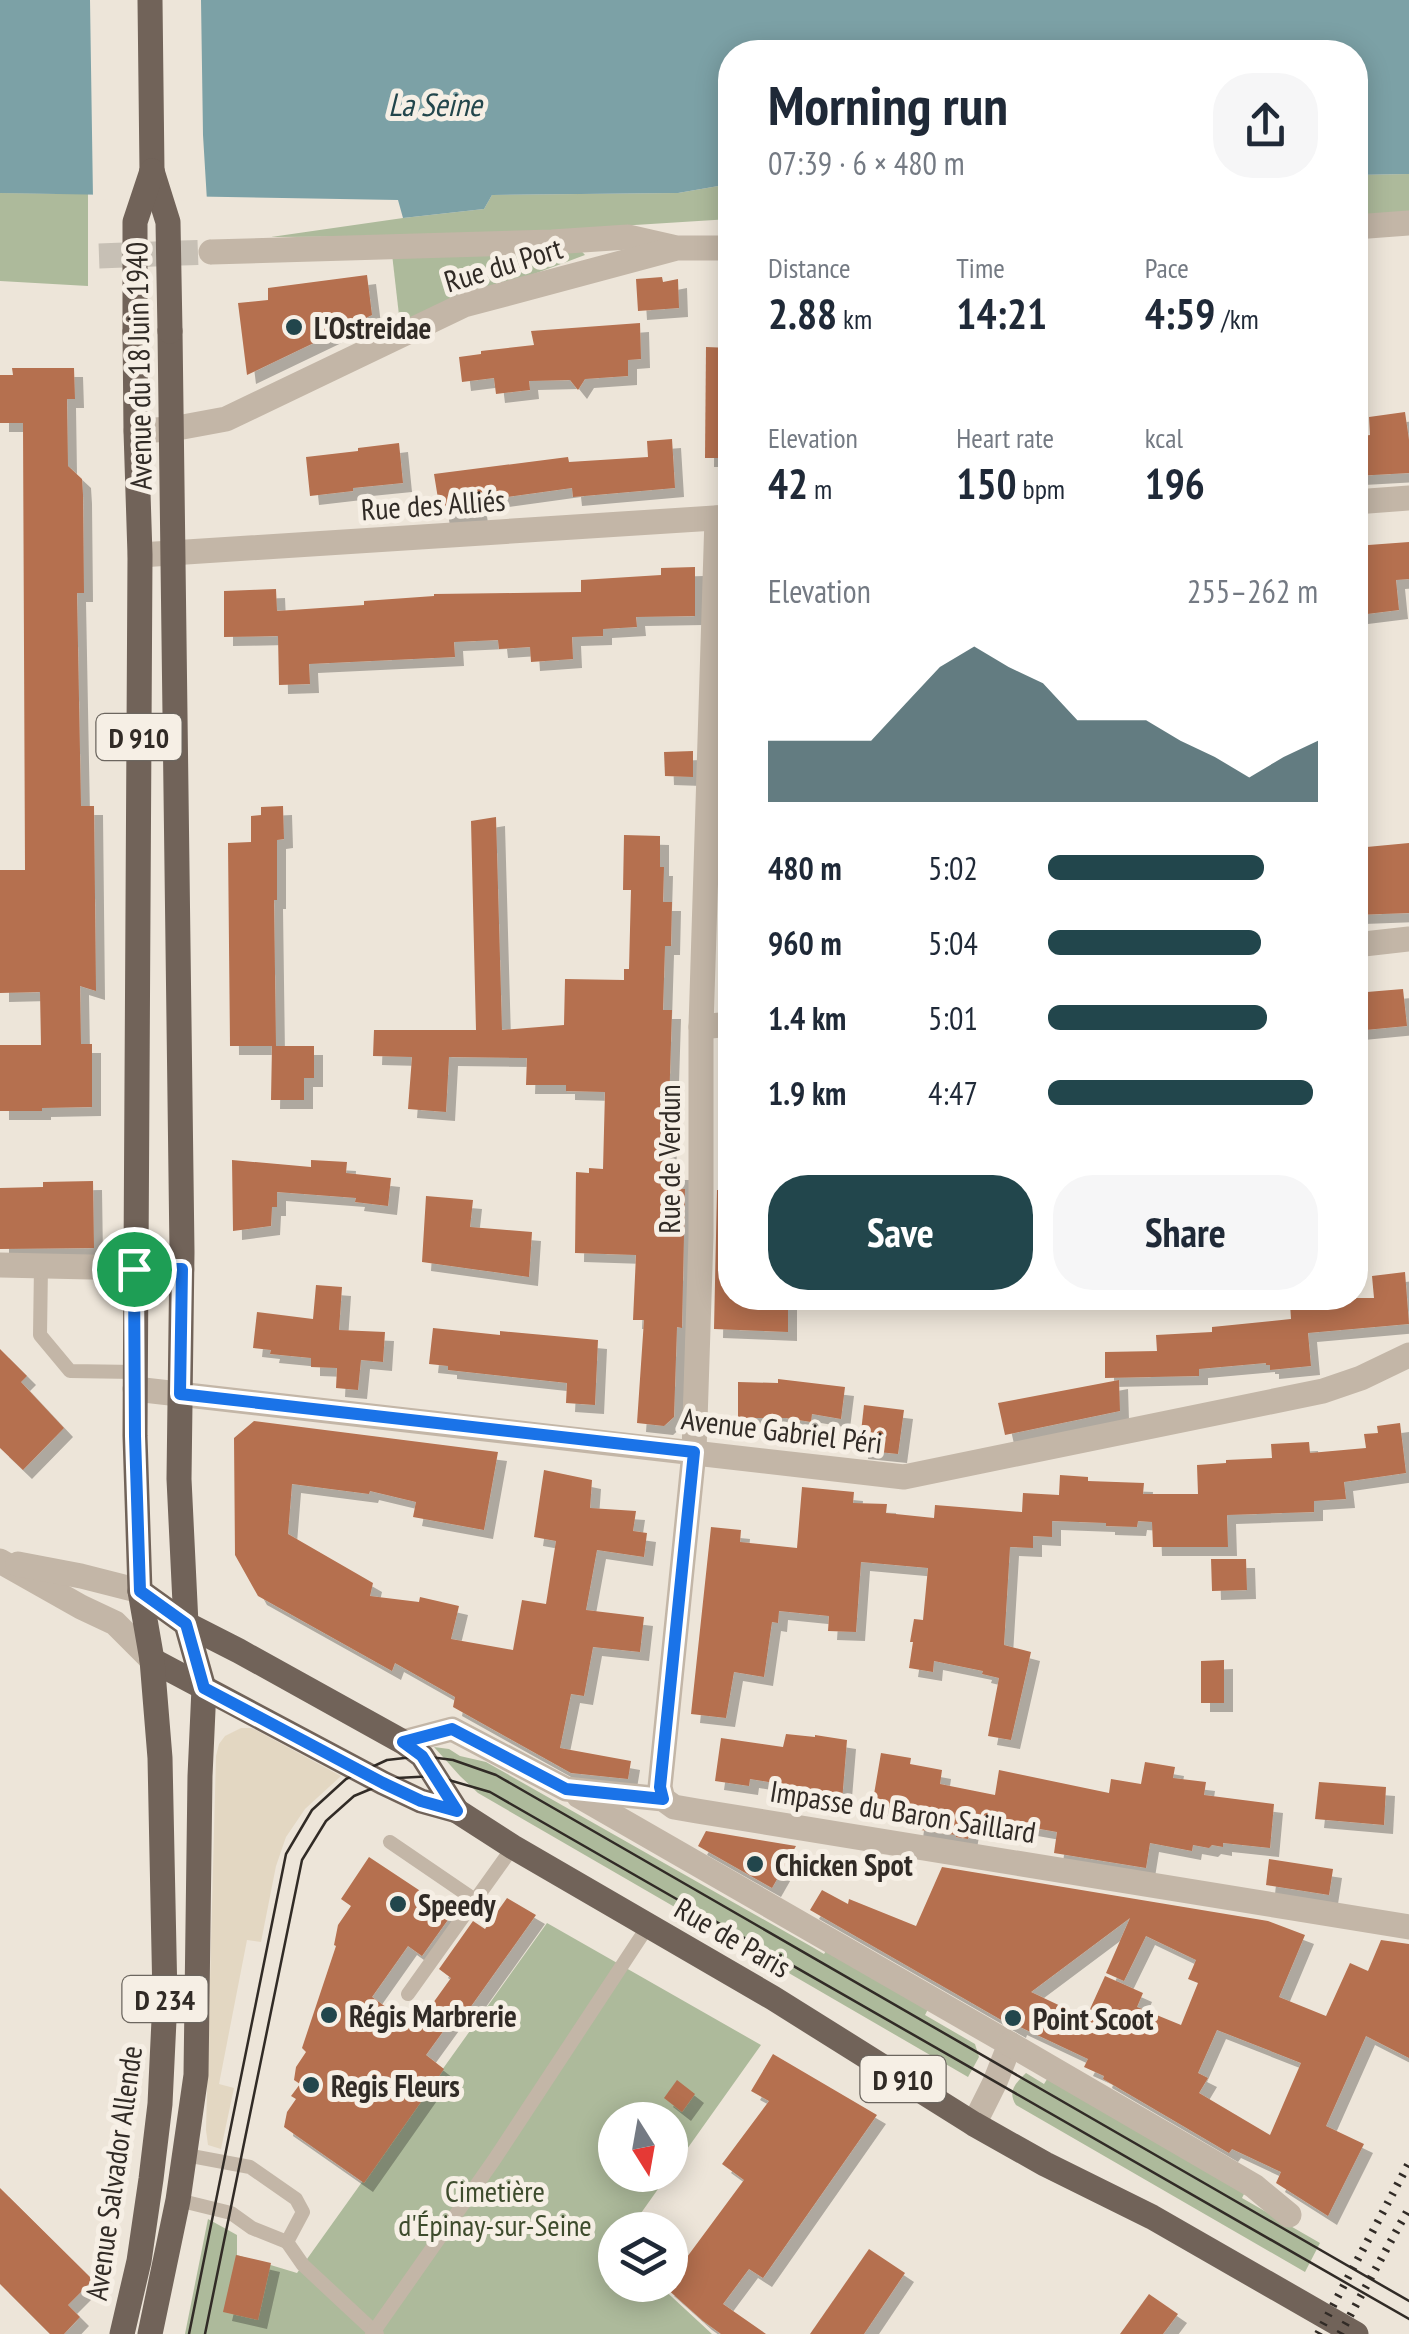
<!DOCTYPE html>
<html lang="en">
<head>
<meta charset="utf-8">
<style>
  body { margin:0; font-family:"PT Sans Narrow",sans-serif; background:#f6f6f7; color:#1f2937; height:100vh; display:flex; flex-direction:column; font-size:38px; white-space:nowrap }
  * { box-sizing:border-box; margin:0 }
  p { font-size:32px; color:#747a83 }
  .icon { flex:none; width:55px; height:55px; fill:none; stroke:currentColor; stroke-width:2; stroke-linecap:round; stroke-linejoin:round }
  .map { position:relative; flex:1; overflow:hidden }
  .panel { position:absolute; left:718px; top:40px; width:650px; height:1270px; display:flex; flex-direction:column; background:#fff; border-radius:40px; box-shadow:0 5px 25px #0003 }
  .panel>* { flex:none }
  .needle { width:65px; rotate:169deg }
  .controls { position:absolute; left:598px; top:2102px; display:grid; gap:20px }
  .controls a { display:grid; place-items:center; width:90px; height:90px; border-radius:50%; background:#fff; box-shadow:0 5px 25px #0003; font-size:50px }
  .pin { position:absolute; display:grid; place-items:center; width:85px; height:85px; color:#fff; margin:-42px; border:5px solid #fff; border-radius:50%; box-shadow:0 2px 10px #0007 }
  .round { display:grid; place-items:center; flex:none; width:105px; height:105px; border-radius:40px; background:#f6f6f7 }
  .summary { display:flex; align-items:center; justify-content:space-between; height:170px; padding:0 50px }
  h1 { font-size:55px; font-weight:700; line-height:75px }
  .metrics { display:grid; grid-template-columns:repeat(3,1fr); gap:15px; height:170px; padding:10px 50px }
  .metrics div { display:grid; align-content:center }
  .metrics b { font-size:42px; font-weight:700 }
  .metrics small { font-size:28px; font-weight:400 }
  .metrics p { font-size:28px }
  .chart { height:280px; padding:20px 50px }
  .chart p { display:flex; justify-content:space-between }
  .chart svg { width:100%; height:180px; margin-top:10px; fill:#22464c; opacity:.7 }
  .button { display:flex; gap:20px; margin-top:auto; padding:20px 50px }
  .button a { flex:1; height:115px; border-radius:40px; background:#22464c; color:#fff; font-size:40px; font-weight:700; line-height:115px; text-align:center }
  .button a+a { background:#f6f6f7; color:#1f2937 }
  ul { padding:0 50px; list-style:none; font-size:32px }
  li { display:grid; grid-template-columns:160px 120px 1fr; align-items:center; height:75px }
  li i { height:25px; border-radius:12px; background:#22464c }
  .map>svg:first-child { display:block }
  .green { fill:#adba9b }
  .plaza { fill:#e3d7c2 }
  .water { fill:#7ca1a6 }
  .pier { fill:#ede5d9 }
  .building { fill:#b5704f; fill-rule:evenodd; filter:url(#shadow) }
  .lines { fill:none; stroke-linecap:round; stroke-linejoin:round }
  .street-tunnel { stroke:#c7c0b5; stroke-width:25; stroke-dasharray:25 12; stroke-linecap:butt }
  .lane { stroke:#c3b6a7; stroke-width:14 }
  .street { stroke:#c3b6a7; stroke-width:25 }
  .primary { stroke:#716359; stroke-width:25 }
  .tram { stroke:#312b26; stroke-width:2.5 }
  .rail { stroke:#312b26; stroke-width:8; stroke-dasharray:2.5 8; stroke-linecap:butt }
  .primary-bridge { stroke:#716359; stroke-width:25 }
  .route-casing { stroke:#fff; stroke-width:20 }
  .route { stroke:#1a73e8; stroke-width:12 }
  .poi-dot { fill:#22464c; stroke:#f6efe5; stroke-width:4 }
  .labels { text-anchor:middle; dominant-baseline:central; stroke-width:10; stroke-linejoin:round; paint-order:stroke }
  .shield { fill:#f6efe5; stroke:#6c665f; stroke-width:2.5 }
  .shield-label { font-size:28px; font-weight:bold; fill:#312b26 }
  .street-label { font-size:30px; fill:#312b26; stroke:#f6efe5 }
  .poi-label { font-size:30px; font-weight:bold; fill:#312b26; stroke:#f6efe5; text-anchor:start }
  .park-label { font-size:30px; fill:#3e4c2d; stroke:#f6efe5 }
  .water-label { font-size:32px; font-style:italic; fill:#22464c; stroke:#f6efe5 }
</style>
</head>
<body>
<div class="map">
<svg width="1409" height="2334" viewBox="0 0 1409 2334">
  <defs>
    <filter id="shadow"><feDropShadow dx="9" dy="9" stdDeviation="0" flood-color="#0004"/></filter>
  </defs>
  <rect width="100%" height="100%" fill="#ede5d9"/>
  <g class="green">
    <path d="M1409,174V219L1355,222V175Z"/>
    <path d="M730,184V219L458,236L271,237L403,218L484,209L492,195L678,193Z"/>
    <path d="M0,193L88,194V286L0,281Z"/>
    <path d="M575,244L585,255L400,324L392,254Z"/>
    <path d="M434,1747L449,1749L460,1756L486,1762L814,1948L824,1954L828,1948L928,2009L925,2015L975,2044L979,2057L968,2077L478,1793L460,1776Z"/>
    <path d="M547,1923L761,2045L670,2173V2120H615V2175H668L629,2230H615V2285H659L712,2334H185L208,2219L237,2235V2255L297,2273Z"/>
    <path d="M1026,2073L1044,2084L1049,2076L1245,2192L1242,2198L1320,2243L1305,2272L1016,2105C1007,2091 1016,2083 1026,2073Z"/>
  </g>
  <path class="plaza" d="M241,1728H252L341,1776L305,1809L286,1837L276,1866L261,1942L247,1940L219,2084L234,2088L221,2149L208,2145L206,2130L216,1756L219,1744L225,1736Z"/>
  <path class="water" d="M0,0H1409V174L1355,175V52H730V184L678,193L492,195L484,209L403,218L398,200L0,193Z"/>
  <path class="pier" d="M90,0H201L203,135L207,201L93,199Z"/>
  <g class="building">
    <path d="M367,275L372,315L247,375L238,303L268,300V288Z"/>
    <path d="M662,277L663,282L678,279L679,308L638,311L636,279Z"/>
    <path d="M640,323L641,359L628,360V376L585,379L578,390L570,380L529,381L530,390L496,394L494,378L462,382L459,357L481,354V351L534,345L531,331Z"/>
    <path d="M706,347L730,348V458H705Z"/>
    <path d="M12,368H74L75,399H67L68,466L82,479L83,495L84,593H77L81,806H94L96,991L80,986L81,1044H92V1107L42,1108V1111H0V1045H41L40,992L0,993V870H25L23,423H0V375H13Z"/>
    <path d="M1405,412L1409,440V473L1355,476V437L1370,435L1369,417Z"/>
    <path d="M672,439L675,488L573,497L572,488L477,501L479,514L441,517L434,474L568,457L569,462L648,457L647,441Z"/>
    <path d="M399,443L403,483L353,488V491L310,496L306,457L358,451V448Z"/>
    <path d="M1409,542V579L1396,580L1399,610L1359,615L1358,606H1355V546Z"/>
    <path d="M695,567V616L636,617L637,627L603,629V636L572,637L573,659L531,662L530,647L499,649L498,640L454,642L455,657L309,664L310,684L279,685L278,636L224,637V591L276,589L277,611L364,605V601L434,596V594L581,592V580L661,575V568Z"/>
    <path d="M693,751V777L665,776L664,752Z"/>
    <path d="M283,806L284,839L277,840V900H274L276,1046H314V1078H304V1100H271L272,1046H230L228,843L251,842V816L261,815V807Z"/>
    <path d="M496,817L502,1030L564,1025L565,979L624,980V969H629L631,890H623L624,835L660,836V867H664L663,902H672L671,946H665L663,1010H672L667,1171H682V1189H685L682,1328L677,1327L674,1417L664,1426L637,1423L644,1320H633L636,1255L575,1253L576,1172L589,1173V1168L603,1169L605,1092L566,1091V1085H526L527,1058L449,1057L446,1112L408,1109L412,1057L373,1056L374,1030H476L471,821Z"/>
    <path d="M1409,843V913L1355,915V881H1358L1356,848Z"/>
    <path d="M1403,989L1407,1026L1355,1031V993Z"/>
    <path d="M232,1160L311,1167V1160L347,1162L346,1173L391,1178L388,1206L355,1202L356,1198L277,1192V1207H272L271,1226L233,1231Z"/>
    <path d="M93,1181L94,1248L0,1249V1188L43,1187V1182Z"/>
    <path d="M717,1190H730V1298H788V1332L714,1329Z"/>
    <path d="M426,1196L473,1200L470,1227L532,1232L529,1277L422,1262Z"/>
    <path d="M1405,1272L1409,1324L1308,1333L1311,1366L1270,1370V1365H1266V1363L1199,1369V1376L1105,1378V1352L1157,1351L1156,1335L1212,1332V1327L1291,1319L1290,1304L1331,1300V1298H1374L1372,1276Z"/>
    <path d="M316,1285L342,1287L339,1330L385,1332L383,1362L361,1360L358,1390L336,1388L337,1368L311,1367V1358L270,1354L271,1350L253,1348L257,1312L313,1319Z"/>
    <path d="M433,1328L500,1335V1331L598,1340L595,1405L566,1403L567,1383L448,1370V1366L429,1364Z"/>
    <path d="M0,1349L27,1376L21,1382L64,1428L23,1470L0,1448Z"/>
    <path d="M778,1379L845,1387L841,1419L812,1414L811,1422L786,1418H738V1382L778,1383Z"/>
    <path d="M1119,1380L1120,1411L1005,1435L998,1403Z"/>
    <path d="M864,1405L904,1410L898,1454L859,1450Z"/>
    <path d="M254,1421L498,1452L484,1530L413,1517L416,1502L370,1491L369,1494L292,1484L288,1534L373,1583L370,1596L419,1602L420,1597L459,1606L451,1639L513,1650L522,1600L546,1604L556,1541L534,1537L544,1470L592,1480L590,1508L636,1511L633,1531L647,1533L644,1557L597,1550L586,1610L644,1617L640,1652L593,1647L584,1696L571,1694L560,1748L631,1761L628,1779L571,1773L453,1707L455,1697L395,1663L392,1671L258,1596L235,1555L234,1438Z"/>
    <path d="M1400,1423L1406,1473L1344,1482L1346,1499L1314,1501V1512L1227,1515L1228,1547H1153L1152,1522L1138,1521L1137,1527L1106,1526V1523L1052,1521V1537L1033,1536V1548L1010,1547L1004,1645L1031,1652L1011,1740L988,1736L999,1678L982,1674L983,1671L934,1661L933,1672L909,1668L913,1642H910L914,1619L923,1620L928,1568L861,1562L856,1632L828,1631L829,1616L779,1611L778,1623L772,1622L764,1677L734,1672L726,1718L691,1714L711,1527L741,1530L740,1542L797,1548L802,1487L854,1492L853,1503L887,1504L886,1513L934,1518L935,1505L1022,1512L1023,1493L1059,1495L1060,1475L1088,1477V1481L1144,1483L1143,1494H1198L1197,1465L1226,1463V1460L1272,1458L1271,1444L1309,1442L1310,1453L1366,1448L1364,1434L1378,1433L1377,1426Z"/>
    <path d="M1211,1559H1246L1247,1590L1212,1591Z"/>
    <path d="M1224,1660V1703H1201V1661Z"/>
    <path d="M786,1734L815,1737V1735L847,1740L842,1801L816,1797L817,1790L750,1779L749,1786L715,1781L721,1738L783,1747Z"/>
    <path d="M881,1753L911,1758L910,1764L942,1770L940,1784L995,1795L999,1770L1109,1793L1111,1779L1141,1784L1145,1762L1175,1767L1173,1778L1206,1782L1204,1795L1274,1804L1270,1848L1223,1843V1847L1212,1845L1209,1848L1193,1845L1192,1851L1150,1843L1146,1868L1054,1853L1057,1832L972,1817L968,1839L956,1837V1835L914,1829L916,1814L872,1806Z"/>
    <path d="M1319,1782L1386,1787L1384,1825L1315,1819Z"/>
    <path d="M706,1831L796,1846L772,1888L698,1846Z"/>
    <path d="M369,1857L437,1902L439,1899L455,1910L422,1956L408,1946L372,1997L415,2028L451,1978L439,1969L473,1921L485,1929L507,1898L536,1915L467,2012L460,2008L426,2055L444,2069L364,2183L284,2127L287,2112L296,2099L291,2096L300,2084L294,2080L296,2067L306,2052L302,2048L336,1946L334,1945L338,1925L351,1906L341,1899Z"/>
    <path d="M1269,1859L1333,1869L1329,1895L1266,1885Z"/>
    <path d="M942,1867L1268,1921L1305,1935L1279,1997L1326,2016L1350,1963L1368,1971L1381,1940L1409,1944V2058L1366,2036L1326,2126L1364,2144L1328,2216L1276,2183L1281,2172L1232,2149L1229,2153L1103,2079L1104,2076L1084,2067L1088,2059L1018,2026L1017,2029L810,1910L822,1890L848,1904L849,1899L916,1926ZM1130,1918L1106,1973L1124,1981L1146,1936L1196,1960L1188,1979L1198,1983L1181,2025L1137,2007L1143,1993L1105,1976L1086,2018L1031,1992ZM1217,2030L1301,2063L1270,2135L1199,2093L1208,2078L1198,2073Z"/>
    <path d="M773,2054L877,2115L763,2278L749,2269L723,2304L766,2334H721L703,2321L665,2287L670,2285V2280L744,2180L722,2164L769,2101L751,2091Z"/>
    <path d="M677,2080L695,2094L682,2112L664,2098Z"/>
    <path d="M0,2188L93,2280L68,2305L80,2317L64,2334H50L0,2284Z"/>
    <path d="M869,2249L905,2273L864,2334H810Z"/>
    <path d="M236,2255L271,2263L258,2320L223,2312Z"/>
    <path d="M1149,2294L1178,2314L1163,2334H1120Z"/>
  </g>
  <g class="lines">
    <path class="street-tunnel" d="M99,256L211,252"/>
    <g class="lane">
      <path d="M41,1266L40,1335L70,1371L135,1372"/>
      <path d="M390,1842L475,1900"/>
      <path d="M408,1994L513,1847"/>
      <path d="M178,2200L231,2213L252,2228L287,2242L303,2212L296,2199L250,2167L186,2155"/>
      <path d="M287,2242L303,2265L377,2334"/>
      <path d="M372,2334L494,2160L648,1926"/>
    </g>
    <g class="street">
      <path d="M1355,227L1409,223"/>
      <path d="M211,252L552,242L628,237L672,247"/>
      <path d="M136,431L172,429L226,419L464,305L677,248H730"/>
      <path d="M1355,502L1409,498"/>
      <path d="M140,555L730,517"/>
      <path d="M1355,945L1409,939"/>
      <path d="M701,1027L730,1024"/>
      <path d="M0,1265L182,1269"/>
      <path d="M135,1389L904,1477L1323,1391L1361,1378L1409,1355"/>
      <path d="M0,1561L81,1607L115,1623L152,1660"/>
      <path d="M18,1564L81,1576L140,1591"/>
      <path d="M403,1742L452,1729L566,1789L663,1799L674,1807L697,1811L1409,1927"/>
      <path d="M579,1796L1010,2044L995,2082L974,2124"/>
      <path d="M663,1799L660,1787L694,1452L701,1236V1027L717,518"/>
      <path d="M1010,2044L1254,2186L1289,2215"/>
    </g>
    <g class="primary">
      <path d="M150,0L152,171"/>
      <path d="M140,1591L186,1624L239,1651L403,1742L422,1756L457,1811"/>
      <path d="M152,1660L383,1783L421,1801L457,1811L513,1847L773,1998L974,2124L1045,2164L1152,2217L1356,2334"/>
      <path d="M122,2334L139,2261L151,2179L160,2104L165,1999L160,1758L152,1660L140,1591L135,1436L140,555L136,431L135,332"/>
      <path d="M150,2334L178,2200L196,2075L200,1776L204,1688L186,1624L179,1479L182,1252L170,331"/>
    </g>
    <g class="tram">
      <path d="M189,2334L286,1854L312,1810L346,1779L387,1760L422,1756L453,1760L496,1775L1409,2301"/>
      <path d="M205,2334L302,1860L326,1821L354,1796L397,1778L435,1776L490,1792L1409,2319"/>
    </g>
    <g class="rail">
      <path d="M1318,2334L1409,2163"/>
      <path d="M1340,2334L1409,2208"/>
    </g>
    <g class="primary-bridge">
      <path d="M152,171L168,222L170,331"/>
      <path d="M135,332V222L152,171"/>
    </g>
  </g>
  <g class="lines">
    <defs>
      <path id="route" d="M134,1269H182L180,1394L694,1452L660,1787L663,1799L566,1789L452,1729L403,1742L422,1756L457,1811L421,1801L383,1783L204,1688L186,1624L140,1591L135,1436Z"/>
    </defs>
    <use href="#route" class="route-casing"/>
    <use href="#route" class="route"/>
  </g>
  <g class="poi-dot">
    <circle cx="294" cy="327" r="10"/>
    <circle cx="755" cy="1864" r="10"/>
    <circle cx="398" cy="1904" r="10"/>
    <circle cx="329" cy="2015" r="10"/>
    <circle cx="1013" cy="2018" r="10"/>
    <circle cx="311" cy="2085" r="10"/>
  </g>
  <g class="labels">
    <g class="shield">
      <rect x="96.5" y="714" width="85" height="46" rx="8"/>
      <rect x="122.5" y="1976" width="85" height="46" rx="8"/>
      <rect x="860.5" y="2056" width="85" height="46" rx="8"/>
    </g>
    <g class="shield-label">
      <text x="139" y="737">D 910</text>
      <text x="165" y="1999">D 234</text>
      <text x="903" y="2079">D 910</text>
    </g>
    <g class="street-label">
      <text transform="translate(503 264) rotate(-17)">Rue du Port</text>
      <text transform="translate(138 366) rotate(-91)">Avenue du 18 Juin 1940</text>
      <text transform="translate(433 504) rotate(-4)">Rue des Alliés</text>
      <text transform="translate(668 1159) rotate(-90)">Rue de Verdun</text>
      <text transform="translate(782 1430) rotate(7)">Avenue Gabriel Péri</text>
      <text transform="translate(903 1811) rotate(9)">Impasse du Baron Saillard</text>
      <text transform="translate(733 1937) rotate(30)">Rue de Paris</text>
      <text transform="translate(113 2173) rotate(-82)">Avenue Salvador Allende</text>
    </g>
    <g class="poi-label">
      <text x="314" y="327">L'Ostreidae</text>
      <text x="775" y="1864">Chicken Spot</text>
      <text x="418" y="1904">Speedy</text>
      <text x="349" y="2015">Régis Marbrerie</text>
      <text x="1033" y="2018">Point Scoot</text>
      <text x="331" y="2085">Regis Fleurs</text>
    </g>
    <g class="park-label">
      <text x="495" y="2190">Cimetière<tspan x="495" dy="34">d'Épinay-sur-Seine</tspan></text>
    </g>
    <g class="water-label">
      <text x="435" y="104">La Seine</text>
    </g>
  </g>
</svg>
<div class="controls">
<a><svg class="needle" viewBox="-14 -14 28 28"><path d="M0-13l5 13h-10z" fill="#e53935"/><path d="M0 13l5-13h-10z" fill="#747a83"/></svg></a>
<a><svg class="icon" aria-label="layers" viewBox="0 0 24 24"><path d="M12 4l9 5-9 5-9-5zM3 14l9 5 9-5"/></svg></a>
</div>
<div class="pin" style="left:134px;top:1269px;background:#1e9e55"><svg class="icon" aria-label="arrive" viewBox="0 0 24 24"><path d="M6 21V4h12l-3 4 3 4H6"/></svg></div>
<section class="panel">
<div class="summary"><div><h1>Morning run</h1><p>07:39 · 6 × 480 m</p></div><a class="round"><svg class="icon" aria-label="share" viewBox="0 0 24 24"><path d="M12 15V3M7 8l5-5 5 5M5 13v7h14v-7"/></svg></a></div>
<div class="metrics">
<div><p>Distance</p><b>2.88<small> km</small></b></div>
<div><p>Time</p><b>14:21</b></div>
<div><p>Pace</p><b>4:59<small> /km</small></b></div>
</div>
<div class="metrics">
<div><p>Elevation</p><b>42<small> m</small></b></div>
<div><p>Heart rate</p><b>150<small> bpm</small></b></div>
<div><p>kcal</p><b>196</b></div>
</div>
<div class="chart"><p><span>Elevation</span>255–262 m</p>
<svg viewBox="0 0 160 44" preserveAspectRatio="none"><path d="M0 44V29L10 29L20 29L30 29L40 20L50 11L60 6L70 11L80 15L90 24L100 24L110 24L120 29L130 33L140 38L150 33L160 29V44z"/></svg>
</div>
<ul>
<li><b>480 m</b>5:02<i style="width:80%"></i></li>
<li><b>960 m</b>5:04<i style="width:79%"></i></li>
<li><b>1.4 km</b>5:01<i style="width:81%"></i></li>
<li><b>1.9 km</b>4:47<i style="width:98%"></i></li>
</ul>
<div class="button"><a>Save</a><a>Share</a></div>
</section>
</div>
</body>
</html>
